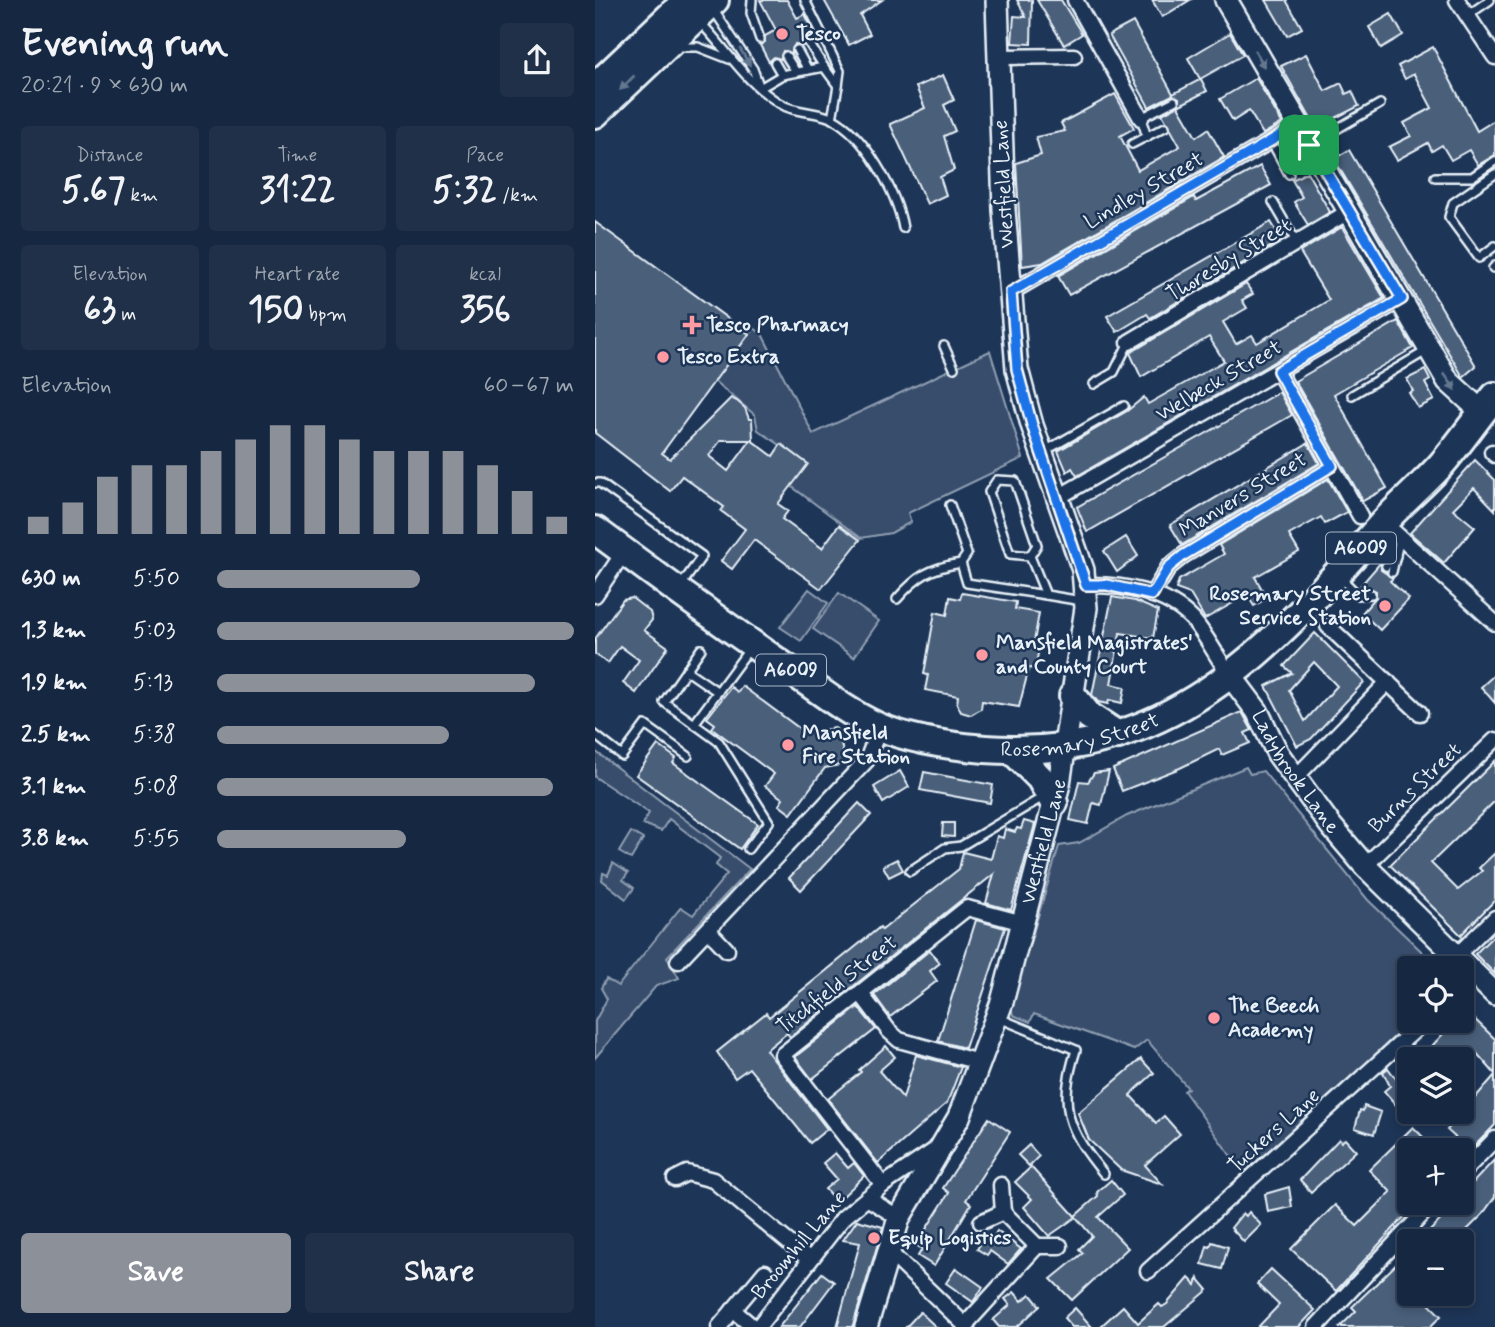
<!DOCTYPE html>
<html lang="en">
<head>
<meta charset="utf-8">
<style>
  body { margin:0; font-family:Mynerve,sans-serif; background:#1f3048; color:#f1f3f6; height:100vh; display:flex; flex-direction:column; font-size:26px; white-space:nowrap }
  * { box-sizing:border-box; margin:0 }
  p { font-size:23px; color:#9ea6b1 }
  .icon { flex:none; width:38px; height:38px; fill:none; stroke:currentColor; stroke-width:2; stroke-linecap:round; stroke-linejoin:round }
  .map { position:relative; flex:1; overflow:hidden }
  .drawer { display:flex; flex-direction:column; background:#162841; width:595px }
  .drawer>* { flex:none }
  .controls { position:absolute; left:802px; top:956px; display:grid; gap:14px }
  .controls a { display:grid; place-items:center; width:77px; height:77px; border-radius:7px; background:#162841; box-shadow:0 4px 10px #0003,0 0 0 2px #35445a; font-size:35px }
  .pin { position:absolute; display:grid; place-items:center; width:60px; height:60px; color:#fff; margin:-30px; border-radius:14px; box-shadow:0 4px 10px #0006 }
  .round { display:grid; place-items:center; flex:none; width:74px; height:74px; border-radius:7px; background:#1f3048 }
  .headline { display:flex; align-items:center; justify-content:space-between; height:119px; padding:0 21px }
  h1 { font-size:38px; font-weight:800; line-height:52px }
  .metrics { display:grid; grid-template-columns:repeat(3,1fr); gap:10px; height:119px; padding:7px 21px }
  .metrics div { display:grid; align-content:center; border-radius:7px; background:#1f3048; text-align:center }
  .metrics b { font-size:35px; font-weight:800 }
  .metrics small { font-size:19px; font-weight:400 }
  .metrics p { font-size:19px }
  .chart { height:196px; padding:14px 21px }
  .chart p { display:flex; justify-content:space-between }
  .chart svg { width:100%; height:126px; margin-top:7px; stroke:#8c9099; stroke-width:6 }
  .button { display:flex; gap:14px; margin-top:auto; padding:14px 21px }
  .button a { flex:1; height:80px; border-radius:7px; background:#8c9099; color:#fff; font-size:28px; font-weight:800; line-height:80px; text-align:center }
  .button a+a { background:#1f3048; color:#f1f3f6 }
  ul { padding:0 21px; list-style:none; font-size:23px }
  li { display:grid; grid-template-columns:112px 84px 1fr; align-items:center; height:52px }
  li i { height:18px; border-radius:9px; background:#8c9099 }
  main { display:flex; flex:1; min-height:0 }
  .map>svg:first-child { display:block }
  .green { fill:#374d6c; stroke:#909fb2; stroke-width:2 }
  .building { fill:#495e7a; stroke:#e8f1f8; stroke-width:2; fill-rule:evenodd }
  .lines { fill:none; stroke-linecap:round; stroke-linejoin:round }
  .lane-casing { stroke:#e8f1f8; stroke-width:12 }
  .street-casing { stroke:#e8f1f8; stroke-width:19 }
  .secondary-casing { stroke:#e8f1f8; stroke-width:26 }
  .highway-casing { stroke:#e8f1f8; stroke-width:32 }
  .lane { stroke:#1d3557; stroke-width:7 }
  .street { stroke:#1d3557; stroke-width:14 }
  .secondary { stroke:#1d3557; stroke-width:21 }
  .highway { stroke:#1d3557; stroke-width:26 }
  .oneway { fill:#64778f }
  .route-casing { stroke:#fff; stroke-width:14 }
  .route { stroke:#1a73e8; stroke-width:9 }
  .poi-dot { fill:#ff9aa2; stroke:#1d3557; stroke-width:2.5 }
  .labels { text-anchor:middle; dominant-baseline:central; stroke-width:5; stroke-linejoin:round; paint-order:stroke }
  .shield { fill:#1d3557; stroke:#abb9c8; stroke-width:2 }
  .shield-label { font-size:19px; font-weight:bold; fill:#e8f1f8 }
  .poi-label { font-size:21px; font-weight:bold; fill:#e8f1f8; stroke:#1d3557; text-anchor:start }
  .street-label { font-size:21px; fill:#e8f1f8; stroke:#1d3557 }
</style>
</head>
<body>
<main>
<section class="drawer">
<div class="headline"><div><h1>Evening run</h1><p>20:21 · 9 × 630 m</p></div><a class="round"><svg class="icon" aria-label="share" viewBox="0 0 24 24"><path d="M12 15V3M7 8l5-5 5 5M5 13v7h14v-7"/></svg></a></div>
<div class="metrics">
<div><p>Distance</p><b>5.67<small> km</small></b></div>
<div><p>Time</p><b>31:22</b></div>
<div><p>Pace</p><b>5:32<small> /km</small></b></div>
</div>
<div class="metrics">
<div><p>Elevation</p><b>63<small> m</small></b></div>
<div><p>Heart rate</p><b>150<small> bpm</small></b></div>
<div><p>kcal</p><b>356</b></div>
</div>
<div class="chart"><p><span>Elevation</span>60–67 m</p>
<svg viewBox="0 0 160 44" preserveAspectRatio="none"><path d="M5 44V38M15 44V33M25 44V24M35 44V20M45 44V20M55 44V15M65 44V11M75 44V6M85 44V6M95 44V11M105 44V15M115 44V15M125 44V15M135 44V20M145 44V29M155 44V38"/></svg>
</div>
<ul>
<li><b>630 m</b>5:50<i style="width:57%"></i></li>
<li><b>1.3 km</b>5:03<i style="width:100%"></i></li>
<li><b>1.9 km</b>5:13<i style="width:89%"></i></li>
<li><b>2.5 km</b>5:38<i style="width:65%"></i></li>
<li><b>3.1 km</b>5:08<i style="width:94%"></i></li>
<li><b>3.8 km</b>5:55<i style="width:53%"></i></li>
</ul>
<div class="button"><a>Save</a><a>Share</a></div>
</section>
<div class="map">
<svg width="900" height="1327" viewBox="0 0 900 1327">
  <rect width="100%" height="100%" fill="#1d3557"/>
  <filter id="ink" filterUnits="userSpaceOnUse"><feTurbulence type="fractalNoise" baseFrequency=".0143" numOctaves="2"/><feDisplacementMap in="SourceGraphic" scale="14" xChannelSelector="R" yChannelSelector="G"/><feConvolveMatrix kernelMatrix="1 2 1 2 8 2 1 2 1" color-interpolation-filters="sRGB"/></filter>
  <g filter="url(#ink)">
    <g class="green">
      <path d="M159,328L167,334L218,434L395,351L428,458L313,513L316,522L296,533L266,538L196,486L213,464L163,430L160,415L119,381Z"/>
      <path d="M214,589L233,603L206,641L185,627Z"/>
      <path d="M244,593L284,621L259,657L218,629Z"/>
      <path d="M0,751L155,869L72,957L84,978L61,986L0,1058V1021L12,999L6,988L11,979L23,986L86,907L98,915L132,874L121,865L125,858L74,819L66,831L48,824L54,813L0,777Z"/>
      <path d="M651,767L655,774L668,771L773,900L844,968H814V1020H817L651,1177L589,1091L593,1088L552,1040L539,1050L439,1014L435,1022L418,1015L416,1007L464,846L484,843L532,816Z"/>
      <path d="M36,832L48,839L36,859L24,852Z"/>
      <path d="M18,863L33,873L28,880L39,888L31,899L7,880L8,873L13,875Z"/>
    </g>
    <g class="building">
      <path d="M165,0H192L202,18L210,14L222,39L211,38L209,46L200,44L197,53L188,51L186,59L179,57L174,62L165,45L170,42V36L181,30Z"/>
      <path d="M229,0H287L265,15L275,34L254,45Z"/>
      <path d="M422,0H437L436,44L417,43L419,16L431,17Z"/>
      <path d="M442,0H466L487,34L469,45Z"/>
      <path d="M557,0H595L567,17Z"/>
      <path d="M671,0H691L707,28L692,36Z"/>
      <path d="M796,14L808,35L786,48L774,27Z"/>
      <path d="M538,22L578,94L606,79L612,91L583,106L601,137L613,129L629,157L447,263L427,266L421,163L446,155L441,137L470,131L466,123L520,94L539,128L525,136L543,170L585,146L567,114L584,105V98L577,95L554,107L514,35Z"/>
      <path d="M635,33L648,55L605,79L593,58Z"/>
      <path d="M838,47L882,131L900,120V155L883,165L874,150L856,160L847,145L837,151L833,143L802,160L794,147L816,136L809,123L837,108L819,74L810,79L803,66Z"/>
      <path d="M711,54L730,91L746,83L751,94L757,91L764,106L721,128L686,66Z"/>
      <path d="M348,75L359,100L349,105L360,131L349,136L359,170L345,177L351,195L332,204L295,124L330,108L321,87Z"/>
      <path d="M661,78L687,123L668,134L654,111L638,121L625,99Z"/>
      <path d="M754,150L881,366L868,377L739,159Z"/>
      <path d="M665,166L676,185L474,295L463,276L599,197L601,201Z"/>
      <path d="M712,172L735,212L713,225L699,202L707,197L697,180Z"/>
      <path d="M0,222L154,334L67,453L75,459L136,398L142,401L150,408L154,419H157L158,440H126L114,456L133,471L156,440L178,456L186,444L213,464L183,504L193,511L187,519L227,548L244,525L265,540L226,589L159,540L137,569L126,561L150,529L126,511L129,507L87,476L75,491L0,433Z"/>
      <path d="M676,222L687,240L555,318L552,314L522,332L512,316Z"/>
      <path d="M747,227L789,298L482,476L477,468L472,472L463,451L532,411L549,397L553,404L629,361L614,337L546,377L535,353L651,284L658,294L647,300L652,308L628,322L641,344L657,335L662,343L734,300L705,252Z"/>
      <path d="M803,321L818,348L739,394L792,488L768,501L700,381Z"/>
      <path d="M830,370L835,380L830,383L839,400L823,408L814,393L818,391L812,379Z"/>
      <path d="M684,392L697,415L492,532L482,507Z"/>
      <path d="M713,443L724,463L587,545L575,525Z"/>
      <path d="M880,460L900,480V510L879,488L858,509L880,527L849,563L815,533Z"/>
      <path d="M733,479L752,512L730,524L726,517L694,535L704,552L660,577L672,598L659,606L652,595L610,619L595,594L581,589L584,580L629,554L624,545Z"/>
      <path d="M531,537L543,556L522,572L509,551Z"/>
      <path d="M786,562V570L798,578L795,581L814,599L785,630L767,613L781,597V591L766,585Z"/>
      <path d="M367,593L421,602L420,609L444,613L439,642L445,643L440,669L434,668L424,707L387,701L386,709L376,715L366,712L362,704L363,696L330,690L333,675L329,674L340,612L352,615L355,597L365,599Z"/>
      <path d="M517,597L540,601L563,611L558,638L525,633L516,684L530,687L527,703L514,700L513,704L503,702L497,695Z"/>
      <path d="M37,598L55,612L57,620L49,630L73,647L41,693L28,683L44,660L25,646L13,663L0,654V639L28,600Z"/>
      <path d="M720,633L769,682L716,739L702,746L671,686L697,673L689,666ZM719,662L742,686L710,721L694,690Z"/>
      <path d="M900,674V703L886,687Z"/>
      <path d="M147,686L208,731L210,728L215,732L240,728L244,732L250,764L230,768L196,814L184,805L188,799L170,786L179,774L117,728L120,724L112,718L136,687L143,692Z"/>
      <path d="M647,712L657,730L650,733L655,743L627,755L624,749L585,768L527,791L518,769Z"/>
      <path d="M63,745L81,758L78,763L163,824L145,849L41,775Z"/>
      <path d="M900,761V801L836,863L863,890L887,871L884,868L900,853V900L866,935L795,865Z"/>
      <path d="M305,771L314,787L288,803L279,787Z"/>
      <path d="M514,771L506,805L498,803L493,824L475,820L484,781L493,782L499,773Z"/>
      <path d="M329,772L398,785L395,803L325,790Z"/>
      <path d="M264,803L276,815L206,890L194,878Z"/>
      <path d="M429,821L440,824L416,910L391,903L399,874L195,1037L192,1033L171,1050L232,1129L215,1143L154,1068L140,1078L122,1052L171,1013L174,1017L285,927L287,930L364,869L368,852L396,859L402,836L408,838L410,829L420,832L422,828L426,829Z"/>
      <path d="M348,823H359V837L347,836Z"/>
      <path d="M302,859L308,870L294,877L288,866Z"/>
      <path d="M381,920L410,928L370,1048L343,1041Z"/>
      <path d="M900,934V974L880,954Z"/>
      <path d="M335,950L345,963L335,971L342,981L295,1017L279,995Z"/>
      <path d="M866,1006L900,1039V1074L879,1050L871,1059H825L849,1033L846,1029L854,1020H866Z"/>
      <path d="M263,1007L281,1029L217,1079L200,1057Z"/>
      <path d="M291,1046L300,1057L284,1071L308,1098L321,1055L366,1067L352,1103L283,1163L233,1099L266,1072L264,1070Z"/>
      <path d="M546,1059L559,1073L535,1095L561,1123L569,1116L585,1134L550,1165L567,1184L526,1170L494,1140L483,1113Z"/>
      <path d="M793,1068L802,1080L814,1071V1092L801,1105L789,1091L795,1086L788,1072Z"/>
      <path d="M900,1075V1125L870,1156L866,1150H851L862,1139L852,1130Z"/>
      <path d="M769,1106L786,1112L779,1134L760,1128L765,1110L768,1111Z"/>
      <path d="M394,1118L415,1132L371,1200L376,1204L339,1266L323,1256L327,1249L321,1245L354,1193L348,1188Z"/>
      <path d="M818,1127L841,1150H814V1202H823L741,1291L696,1249L740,1205L762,1226L796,1192L774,1170Z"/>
      <path d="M744,1139L746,1142L750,1139L761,1151L716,1192L705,1180Z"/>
      <path d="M434,1145L444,1156L434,1166L423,1155Z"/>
      <path d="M240,1153L253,1168L259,1163L269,1176L242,1202L230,1189L242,1179L228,1163Z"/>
      <path d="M900,1159V1197L887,1215L861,1241H825L863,1202H866L875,1190L873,1188Z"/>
      <path d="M436,1167L480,1216L503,1196L502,1192L516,1180L528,1195L503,1217L533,1248L477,1300L456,1279L488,1253L484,1249L497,1236L481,1217L454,1236L429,1207L437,1199L420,1182Z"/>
      <path d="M694,1187L697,1207L673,1212L670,1194Z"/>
      <path d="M654,1212L666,1225L649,1242L636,1228L648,1213L651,1216Z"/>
      <path d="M262,1220L288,1227L259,1322L257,1327H242L265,1243L248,1240Z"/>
      <path d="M402,1231L426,1249L413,1264L395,1251L392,1255L382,1249L392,1234L398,1238Z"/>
      <path d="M617,1242L633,1247L627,1269L607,1264L612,1246L615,1247Z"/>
      <path d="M814,1252V1293H823L846,1316L835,1327H745L761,1311L757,1307Z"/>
      <path d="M361,1268L388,1287L378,1302L351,1283Z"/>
      <path d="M676,1269L720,1310L704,1327H663L684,1305L662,1284Z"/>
      <path d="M227,1273L239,1282L205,1327H184Z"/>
      <path d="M594,1278L601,1285L603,1278L613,1290L569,1327H505L528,1306L543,1323L564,1304L567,1307L572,1304Z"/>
      <path d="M419,1292L427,1301L435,1294L445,1306L422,1327H404L398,1320L415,1305L410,1299Z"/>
      <path d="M480,1308L497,1327H477L469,1318Z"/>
      <path d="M325,1312L341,1327H311Z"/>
    </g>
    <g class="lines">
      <defs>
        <g id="lane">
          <path d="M157,0L156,13L165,39"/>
          <path d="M118,9L158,69L165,88"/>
          <path d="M873,15L895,0"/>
          <path d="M105,22C133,51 149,81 184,103C199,113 220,111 236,118C270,134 302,193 308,228"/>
          <path d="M214,43L229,67"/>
          <path d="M82,47H103L134,59"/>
          <path d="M202,50L213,70"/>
          <path d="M191,56L201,72"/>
          <path d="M180,63L187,75L229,67L243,86L245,71L210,0"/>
          <path d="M165,88L187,75"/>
          <path d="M237,119L243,86"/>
          <path d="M552,137L546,118L579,101"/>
          <path d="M676,141L694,174"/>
          <path d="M537,144L570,127"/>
          <path d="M716,144L785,104"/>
          <path d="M900,174L858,203L854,217L884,258L900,246"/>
          <path d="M840,177H877L900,161"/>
          <path d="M678,202L702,243"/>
          <path d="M898,268L900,266"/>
          <path d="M349,346L359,368"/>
          <path d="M499,384L519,372L534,342"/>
          <path d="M757,395L831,351"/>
          <path d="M450,451L529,406"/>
          <path d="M0,483H5L107,556L85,587"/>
          <path d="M355,505L372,554L366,563L372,583L451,595"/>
          <path d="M435,556L442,545L420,481L402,480L394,492L415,554L435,556L451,595L487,601"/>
          <path d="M791,566L801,556"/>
          <path d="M797,572L805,538"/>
          <path d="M746,578L763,595L776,594"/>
          <path d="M302,599C322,576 335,568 366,563"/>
          <path d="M106,649L69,702L124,742L174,822L153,849"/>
          <path d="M91,670L123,692"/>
          <path d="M99,724L155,648"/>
          <path d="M0,735L27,756L50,725L93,756"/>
          <path d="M315,871L350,848L366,846L448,797"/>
          <path d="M404,1018L481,1050C463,1107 472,1129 509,1174"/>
        </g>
        <g id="street">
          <path d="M480,0L546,118"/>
          <path d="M862,0L900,57"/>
          <path d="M403,57L479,56"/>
          <path d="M416,292L703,125"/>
          <path d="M534,342L753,212"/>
          <path d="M683,371L765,516"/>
          <path d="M897,452L900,455"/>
          <path d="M462,498L807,299"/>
          <path d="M788,522L900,623"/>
          <path d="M491,585C527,584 572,592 598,620C612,636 622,658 635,675"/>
          <path d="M0,595L29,552"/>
          <path d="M557,595L574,567L589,555L737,466"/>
          <path d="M733,626L825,713"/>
          <path d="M700,778L793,682"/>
          <path d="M770,866L900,740"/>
          <path d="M113,930L132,950"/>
          <path d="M861,956L900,918"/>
          <path d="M83,961L272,760L285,727"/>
          <path d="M866,988L880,975"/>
          <path d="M266,994L294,1031L304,1040L387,1063"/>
          <path d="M866,1174L900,1139"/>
          <path d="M80,1179L92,1173L118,1180L215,1260"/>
          <path d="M288,1185L187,1055L372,908L428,923"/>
          <path d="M272,1198L304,1218"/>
          <path d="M386,1222L408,1212L406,1185"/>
          <path d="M442,1246H465"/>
          <path d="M293,1251L372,1327"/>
          <path d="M553,1271L831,1020"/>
          <path d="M138,1310L158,1327"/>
          <path d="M370,1325L442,1246L408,1212"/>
          <path d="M124,1327L170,1272"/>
          <path d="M163,1327L248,1218L288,1185L343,1148"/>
          <path d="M721,1327L839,1202"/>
        </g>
        <g id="secondary">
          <path d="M631,0L853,381L887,412"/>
          <path id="s1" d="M635,675L662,711L683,754L736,826L770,866L900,994"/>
          <path id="s2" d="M271,1327L304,1218L364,1117L407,1002L464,784L491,608L488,570L437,425L422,369L409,210L402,0"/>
        </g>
        <g id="highway">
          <path d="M0,87L92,0"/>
          <path d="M0,114L120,0"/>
          <path id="s3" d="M0,530C62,576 125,622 189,666C219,686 249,711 282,726C314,740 355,746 390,749C575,762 673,651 787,524C805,504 827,486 845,466C865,443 881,419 900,396"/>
          <path d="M478,696L494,716L523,735"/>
          <path d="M418,751L445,778L459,803"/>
        </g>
      </defs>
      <use href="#lane" class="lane-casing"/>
      <use href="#street" class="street-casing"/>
      <use href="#secondary" class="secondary-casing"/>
      <use href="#highway" class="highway-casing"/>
      <use href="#lane" class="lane"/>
      <use href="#street" class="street"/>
      <use href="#secondary" class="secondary"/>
      <use href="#highway" class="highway"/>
    </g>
    <defs><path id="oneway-solid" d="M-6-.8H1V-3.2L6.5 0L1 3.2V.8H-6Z" transform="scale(1.75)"/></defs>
    <g class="oneway">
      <use href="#oneway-solid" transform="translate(150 57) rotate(59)"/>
      <use href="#oneway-solid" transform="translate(665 59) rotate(60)"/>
      <use href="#oneway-solid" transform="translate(32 83) rotate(135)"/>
      <use href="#oneway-solid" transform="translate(855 382) rotate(55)"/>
    </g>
  </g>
  <g class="lines" filter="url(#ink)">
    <defs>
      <path id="route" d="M703,125L807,299L683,371L737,466L589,555L574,567L557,595L512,585H491L437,425L422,369L416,292Z"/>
    </defs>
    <use href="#route" class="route-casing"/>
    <use href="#route" class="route"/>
  </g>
  <g class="poi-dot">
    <circle cx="187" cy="34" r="7"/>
    <path d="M93.5 314.5h7v7h7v7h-7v7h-7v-7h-7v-7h7z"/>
    <circle cx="68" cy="357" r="7"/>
    <circle cx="790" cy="606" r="7"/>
    <circle cx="387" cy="655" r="7"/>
    <circle cx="193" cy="745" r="7"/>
    <circle cx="619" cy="1018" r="7"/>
    <circle cx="279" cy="1238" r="7"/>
  </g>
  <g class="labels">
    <g class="shield">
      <rect x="731" y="532.5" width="70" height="31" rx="5"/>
      <rect x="161" y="654.5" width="70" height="31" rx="5"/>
    </g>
    <g class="shield-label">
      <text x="766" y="548">A6009</text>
      <text x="196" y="670">A6009</text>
    </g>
    <g class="poi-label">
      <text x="201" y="34">Tesco</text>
      <text x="111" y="325">Tesco Pharmacy</text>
      <text x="82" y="357">Tesco Extra</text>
      <text x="776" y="594" text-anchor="end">Rosemary Street<tspan x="776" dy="24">Service Station</tspan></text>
      <text x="401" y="643">Mansfield Magistrates'<tspan x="401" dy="24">and County Court</tspan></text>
      <text x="207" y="733">Mansfield<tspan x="207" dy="24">Fire Station</tspan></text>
      <text x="633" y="1006">The Beech<tspan x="633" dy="24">Academy</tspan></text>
      <text x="293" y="1238">Equip Logistics</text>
    </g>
    <g class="street-label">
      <text transform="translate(409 184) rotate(-93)">Westfield Lane</text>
      <text transform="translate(549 191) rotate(-30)">Lindley Street</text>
      <text transform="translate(634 260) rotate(-31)">Thoresby Street</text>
      <text transform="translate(624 381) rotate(-30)">Welbeck Street</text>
      <text transform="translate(648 495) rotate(-31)">Manvers Street</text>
      <text stroke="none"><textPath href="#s3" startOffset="551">Rosemary Street</textPath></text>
      <text stroke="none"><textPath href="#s1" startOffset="117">Ladybrook Lane</textPath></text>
      <text transform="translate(820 788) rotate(-44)">Burns Street</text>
      <text stroke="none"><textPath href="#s2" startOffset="520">Westfield Lane</textPath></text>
      <text transform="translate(242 985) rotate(-38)">Titchfield Street</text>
      <text transform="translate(679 1131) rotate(-42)">Tuckers Lane</text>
      <text transform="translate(204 1245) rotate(-50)">Broomhill Lane</text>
    </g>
  </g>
</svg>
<div class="controls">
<a><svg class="icon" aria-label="locate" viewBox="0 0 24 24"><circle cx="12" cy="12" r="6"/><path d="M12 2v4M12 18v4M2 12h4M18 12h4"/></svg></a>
<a><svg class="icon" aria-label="layers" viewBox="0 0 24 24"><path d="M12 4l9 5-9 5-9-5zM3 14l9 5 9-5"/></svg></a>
<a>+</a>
<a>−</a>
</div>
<div class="pin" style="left:714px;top:145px;background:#1e9e55"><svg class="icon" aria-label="arrive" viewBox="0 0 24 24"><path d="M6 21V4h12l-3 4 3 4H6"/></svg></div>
</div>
</main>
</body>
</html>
